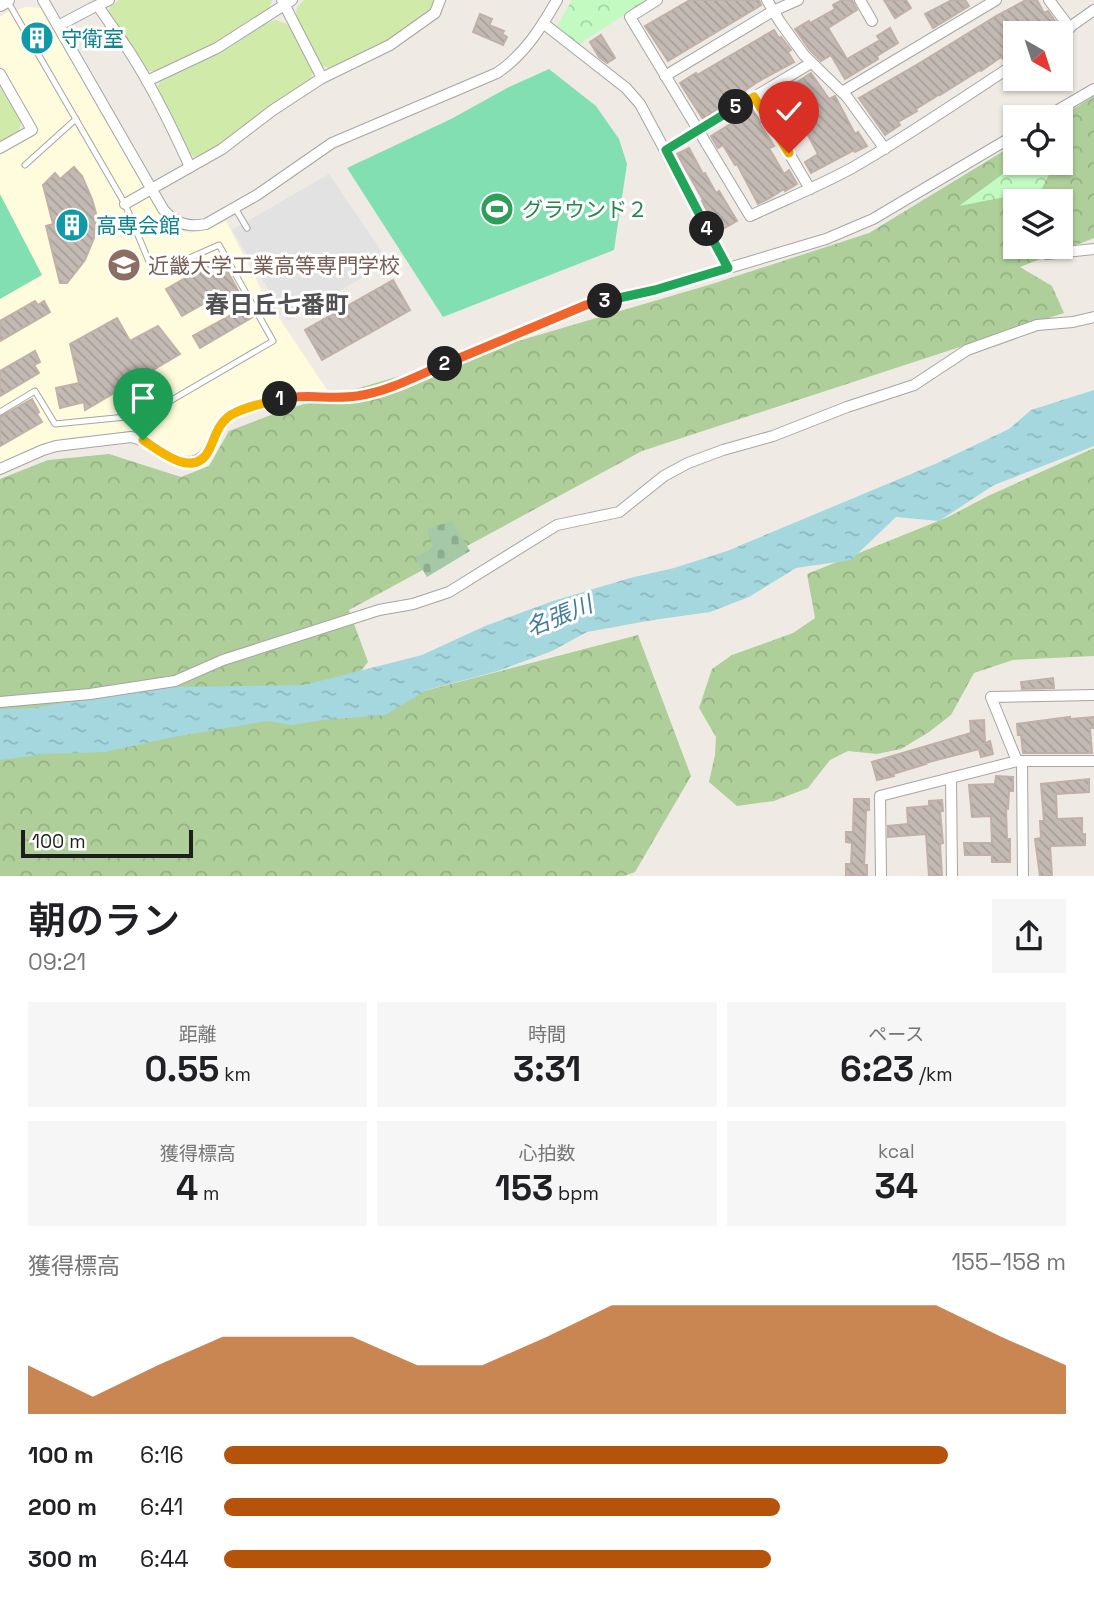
<!DOCTYPE html>
<html lang="ja">
<head>
<meta charset="utf-8">
<style>
  body { margin:0; font-family:"Space Grotesk","Noto Sans JP",sans-serif; background:#f6f6f6; color:#202124; height:100vh; display:flex; flex-direction:column; font-size:26px; white-space:nowrap }
  * { box-sizing:border-box; margin:0 }
  p { font-size:23px; color:#757577 }
  .icon { flex:none; width:38px; height:38px; fill:none; stroke:currentColor; stroke-width:2; stroke-linecap:round; stroke-linejoin:round }
  .map { position:relative; height:876px; overflow:hidden }
  .details { display:flex; flex-direction:column; background:#fff; flex:1 }
  .details>* { flex:none }
  .needle { width:46px; rotate:141deg }
  .tools { position:absolute; left:1003px; top:21px; display:grid; gap:14px }
  .tools a { display:grid; place-items:center; width:70px; height:70px; border-radius:0px; background:#fff; box-shadow:0 2px 5px #0004; font-size:35px }
  .scale { position:absolute; left:21px; bottom:18px; width:172px; box-sizing:border-box; padding-left:7px; border:4px solid #1e1e1e; border-top:0; font-size:19px; line-height:24px; white-space:nowrap; color:#1e1e1e; -webkit-text-stroke:5px #fff; paint-order:stroke }
  .pin { position:absolute; display:grid; place-items:center; width:60px; height:60px; color:#fff; margin:-72px -30px; border-radius:50% 50% 50% 0; rotate:-45deg; box-shadow:0 0 7px #0007 }
  .pin .icon { rotate:45deg }
  .km { position:absolute; width:35px; height:35px; margin:-18px; border-radius:50%; background:#222; color:#fff; font-size:19px; line-height:35px; text-align:center }
  .round { display:grid; place-items:center; flex:none; width:74px; height:74px; border-radius:0px; background:#f6f6f6 }
  .headline { display:flex; align-items:center; justify-content:space-between; height:119px; padding:0 28px }
  h1 { font-size:38px; font-weight:600; line-height:52px }
  .metrics { display:grid; grid-template-columns:repeat(3,1fr); gap:10px; height:119px; padding:7px 28px }
  .metrics div { display:grid; align-content:center; border-radius:0px; background:#f6f6f6; text-align:center }
  .metrics b { font-size:35px; font-weight:600 }
  .metrics small { font-size:19px; font-weight:400 }
  .metrics p { font-size:19px }
  .chart { height:196px; padding:14px 28px }
  .chart p { display:flex; justify-content:space-between }
  .chart svg { width:100%; height:126px; margin-top:7px; fill:#b45309; opacity:.7 }
  ul { padding:0 28px; list-style:none; font-size:23px }
  li { display:grid; grid-template-columns:112px 84px 1fr; align-items:center; height:52px }
  li i { height:18px; border-radius:9px; background:#b45309 }
  .map>svg:first-child { display:block }
  .education { fill:#fffcde }
  .grass { fill:#d0eaaa }
  .forest { fill:url(#forest-crowns); fill-rule:evenodd }
  .cemetery { fill:url(#cemetery-stones) }
  .park { fill:url(#park-crowns) }
  .pitch { fill:#82dfb1 }
  .parking { fill:#e2e2e2 }
  .water { fill:url(#water-ripples) }
  .building { fill:url(#building-back-hatch); stroke:#c1b0a7; stroke-width:2 }
  .lines { fill:none; stroke-linecap:round; stroke-linejoin:round }
  .service-casing { stroke:#a5a5a5; stroke-width:7 }
  .minor-casing { stroke:#a5a5a5; stroke-width:12 }
  .tertiary-casing { stroke:#a5a5a5; stroke-width:16 }
  .service { stroke:#fff; stroke-width:5 }
  .minor { stroke:#fff; stroke-width:10 }
  .tertiary { stroke:#fff; stroke-width:14 }
  .split-1-casing { stroke:#fff; stroke-width:14 }
  .split-2-casing { stroke:#fff; stroke-width:14 }
  .split-3-casing { stroke:#fff; stroke-width:14 }
  .split-4-casing { stroke:#fff; stroke-width:14 }
  .split-5-casing { stroke:#fff; stroke-width:14 }
  .split-6-casing { stroke:#fff; stroke-width:14 }
  .split-1 { stroke:#f5b400; stroke-width:9 }
  .split-2 { stroke:#f0652b; stroke-width:9 }
  .split-3 { stroke:#f0652b; stroke-width:9 }
  .split-4 { stroke:#22a559; stroke-width:9 }
  .split-5 { stroke:#22a559; stroke-width:9 }
  .split-6 { stroke:#f5b400; stroke-width:9 }
  .labels { text-anchor:middle; dominant-baseline:central; stroke-width:6; stroke-linejoin:round; paint-order:stroke }
  .culture-label { font-size:21px; fill:#0d838f; stroke:#fff; text-anchor:start }
  .leisure-label { font-size:21px; fill:#27864d; stroke:#fff; text-anchor:start }
  .education-label { font-size:21px; fill:#785e54; stroke:#fff; text-anchor:start }
  .water-label { font-size:23px; font-style:italic; fill:#447b9f; stroke:#fff }
  .quarter-label { font-size:24px; font-weight:bold; fill:#515151; stroke:#fff }
</style>
</head>
<body>
<div class="map">
<svg width="1094" height="876" viewBox="0 0 1094 876">
  <defs>
    <pattern id="forest-crowns" width="20" height="18" patternUnits="userSpaceOnUse" patternTransform="scale(1.75)"><rect width="20" height="18" fill="#aecf99"/><path d="M2 6a3 3 0 1 1 6 0M12 15a3 3 0 1 1 6 0" fill="none" stroke="#95b183"/></pattern>
    <pattern id="cemetery-stones" width="16" height="16" patternUnits="userSpaceOnUse" patternTransform="scale(1.75)"><rect width="16" height="16" fill="#a5c9a7"/><path d="M2 7V4a2 2 0 0 1 4 0v3zM10 15v-3a2 2 0 0 1 4 0v3z" fill="#8eac8f"/></pattern>
    <pattern id="park-crowns" width="20" height="18" patternUnits="userSpaceOnUse" patternTransform="scale(1.75)"><rect width="20" height="18" fill="#c2fac1"/><path d="M2 6a3 3 0 1 1 6 0M12 15a3 3 0 1 1 6 0" fill="none" stroke="#a6d6a5"/></pattern>
    <pattern id="water-ripples" width="26" height="14" patternUnits="userSpaceOnUse" patternTransform="scale(1.75)"><rect width="26" height="14" fill="#a4d7de"/><path d="M2 4q2-2 4 0t4 0M15 11q2-2 4 0t4 0" fill="none" stroke="#8db8be"/></pattern>
    <pattern id="building-back-hatch" width="6" height="6" patternUnits="userSpaceOnUse" patternTransform="scale(1.75)"><rect width="6" height="6" fill="#c4bab4"/><path d="M-1 5l2 2M0 0l6 6M5-1l2 2" fill="none" stroke="#a89f9a"/></pattern>
  </defs>
  <rect width="100%" height="100%" fill="#efebe4"/>
  <path class="education" d="M25,7L41,8L156,209L164,220L175,228L189,233L207,230L226,221L265,297L327,390L285,392L233,407L221,415L210,431L202,447L195,454L180,456L143,434L130,431L68,438L41,444L0,462V155L38,133L0,65V17L12,9L14,11Z"/>
  <g class="grass">
    <path d="M119,0H272L269,9L211,46L156,71H148L108,12L111,6Z"/>
    <path d="M304,0H435C428,27 355,56 330,68L322,66L298,20C294,10 297,7 304,0Z"/>
    <path d="M276,20L287,24L290,27L313,72L311,78L270,106L220,145L198,156L194,157L189,153L158,91L157,88L160,81L230,47L265,24Z"/>
    <path d="M0,86L21,123L19,131L0,142Z"/>
  </g>
  <g class="forest">
    <path d="M1094,96V238L1020,267L1052,286L1064,313L642,451L349,610L368,662L324,718L340,713L638,635L691,776L635,872L624,876H0V479L48,460L109,454L181,477L209,466L229,431L284,410L712,284L869,233L1015,144V163H1060V117ZM1015,201H1060V247H1015Z"/>
    <path d="M1094,448V656L1013,660L974,673L951,715L929,732L901,749L877,754L848,751L830,760L808,788L774,801L737,806L709,782L715,755L716,737L699,708L712,669L732,655L793,633L815,618L807,574L948,517L988,496Z"/>
  </g>
  <path class="cemetery" d="M452,521L470,551L427,577L415,558L433,547L427,529Z"/>
  <g class="park">
    <path d="M572,0H647L578,45L556,28Z"/>
    <path d="M1018,163H1055L1041,190L959,206Z"/>
  </g>
  <g class="pitch">
    <path d="M549,69L596,106L619,139L627,164L614,250L443,317L347,168L451,119L509,87Z"/>
    <path d="M0,194L42,275L0,299Z"/>
  </g>
  <path class="parking" d="M329,174L389,262L288,321L232,230Z"/>
  <path class="water" d="M1094,390V446L994,485L939,521L896,517L851,560L796,568L749,597L710,612L653,620L587,632L552,651L498,671L427,690L385,715L323,720L292,725L267,721L179,736L105,752L45,754L0,760V709L32,708L164,687L304,685L422,655L485,626L553,601L630,578L674,568L727,551L935,464L1009,429L1031,410Z"/>
  <g class="building">
    <path d="M690,0H759L761,5L668,61L645,26Z"/>
    <path d="M842,0H852L857,10L828,28L847,59L880,40L877,36L890,28L898,43L877,56L878,59L845,79L831,55L821,61L810,50L795,29L809,21L810,23L835,9L833,5Z"/>
    <path d="M884,0H906L911,8L895,18Z"/>
    <path d="M952,0H965L969,6L933,28L925,14Z"/>
    <path d="M1026,0H1037L1044,13L1048,11L1057,24L1043,33H1015V50L1003,59L1001,57L981,71L980,70L940,95V94L916,109L917,111L898,122L900,125L885,135L859,98L918,64L996,16Z"/>
    <path d="M480,14L492,19L489,25L504,31L502,34L507,37L503,45L473,32Z"/>
    <path d="M774,30L779,38L781,37L791,50L788,52L794,62L759,81L703,119L680,83L696,73L697,75Z"/>
    <path d="M601,35L615,58L607,63L599,57L590,42Z"/>
    <path d="M811,73L829,99L835,96L855,134L858,132L867,146L855,152L854,150L811,173L805,162L818,154L802,124L792,130L779,110L774,114L771,113L765,103L781,93L794,113L808,103L796,83Z"/>
    <path d="M756,108L763,119L762,122L759,123L774,146L769,148L784,174L789,170L797,184L785,191L784,189L770,198L758,204L737,164L735,165L723,145L718,148L711,136Z"/>
    <path d="M689,148L703,174L705,173L716,193L719,191L737,221L719,231L709,210L707,211L702,201L703,200L677,154Z"/>
    <path d="M74,167L82,176L92,199L96,213L94,238L85,260L67,283H60L46,226L53,224L43,185L55,173L60,179Z"/>
    <path d="M220,258L253,317L200,348L193,336L238,311L226,291L182,316L166,289Z"/>
    <path d="M393,280L410,310L322,360L305,330Z"/>
    <path d="M35,301L38,305L44,301L50,312L0,341V321Z"/>
    <path d="M117,318L130,341L158,326L180,354L85,410L84,402L60,408L56,388L79,383L70,344Z"/>
    <path d="M35,351L40,362L34,365L39,373L0,396V371Z"/>
    <path d="M32,399L39,412L37,414L42,422L0,446V417Z"/>
    <path d="M1053,678L1054,688L1022,689L1021,682Z"/>
    <path d="M1070,717V719L1094,717V728H1090L1092,753H1023L1021,735H1018L1017,724Z"/>
    <path d="M984,720L985,743L990,741L993,754L981,757L979,749L925,763L926,764L893,774L894,776L877,780L872,762L971,733L970,721Z"/>
    <path d="M996,776L1013,777V791H1009L1008,809H1006L1007,839H1010V862H992V855H965L964,843H992L991,816L972,817L969,785L995,784Z"/>
    <path d="M1089,779V792L1056,794L1057,819L1082,818V834H1085V845L1050,846L1052,876H1040L1035,839L1041,838L1040,821H1044L1041,784Z"/>
    <path d="M854,799H869V810H866L865,843L864,865H867V876L846,875V864H851L852,843L846,842V832H853Z"/>
    <path d="M942,800L943,811H940L943,843L940,844L942,876H929L926,834L888,837V826L908,824L907,808L929,806V801Z"/>
  </g>
  <g class="lines">
    <defs>
      <g id="service">
        <path d="M755,97L770,121"/>
        <path d="M25,165L76,119"/>
        <path d="M235,208L247,228"/>
        <path d="M0,412L35,391L55,424L146,415L273,341L219,245L178,263L150,264L125,204L8,2"/>
      </g>
      <g id="minor">
        <path d="M43,0L163,209C174,223 188,228 206,224L257,195L332,143L497,73C524,55 541,28 557,0"/>
        <path d="M282,0L322,78"/>
        <path d="M657,0L630,17L750,216C784,200 819,186 852,168C908,136 961,99 1015,64"/>
        <path d="M767,0L780,22L804,55L847,97L885,149"/>
        <path d="M860,0L872,21"/>
        <path d="M1049,0L1070,28"/>
        <path d="M98,6C108,21 119,36 129,51C153,88 172,127 190,167"/>
        <path d="M543,23L626,88L640,104L728,268"/>
        <path d="M58,26L92,8L109,0"/>
        <path d="M1060,34L1094,10"/>
        <path d="M0,74L32,130L0,148"/>
        <path d="M665,76L773,11L798,0"/>
        <path d="M147,81L217,48L292,0"/>
        <path d="M842,92L996,0"/>
        <path d="M1046,117L1094,89"/>
        <path d="M770,121L810,189"/>
        <path d="M666,150L811,63"/>
        <path d="M125,204L222,149L273,110L322,78L390,45L435,13L440,0"/>
        <path d="M1047,254L1094,249"/>
        <path d="M0,469L43,450L56,446L131,437C156,440 176,475 201,458C218,447 210,424 238,411L288,397L346,398L378,392L586,305L655,290L826,239L873,219L1015,135"/>
        <path d="M0,702L90,694L175,681L223,660L379,610L413,604L449,592L557,525L619,512L664,476L688,463L723,450L773,436L847,407L914,385L967,350L1037,325L1073,322L1094,317"/>
        <path d="M1017,761L991,697L1094,695"/>
        <path d="M1022,762L1023,876"/>
        <path d="M951,778L952,876"/>
        <path d="M881,876L880,796L1017,761H1094"/>
      </g>
      <path id="tertiary" d="M0,4L7,0"/>
    </defs>
    <use href="#service" class="service-casing"/>
    <use href="#minor" class="minor-casing"/>
    <use href="#tertiary" class="tertiary-casing"/>
    <use href="#service" class="service"/>
    <use href="#minor" class="minor"/>
    <use href="#tertiary" class="tertiary"/>
  </g>
  <g class="lines">
    <defs>
      <path id="split-1" d="M143,440C160,451 194,480 209,450C215,438 217,426 228,417C239,408 265,403 280,399"/>
      <path id="split-2" d="M280,399C305,393 332,400 357,396C387,392 417,376 445,364"/>
      <path id="split-3" d="M445,364L586,305L605,301"/>
      <path id="split-4" d="M605,301L655,290L728,268L707,229"/>
      <path id="split-5" d="M707,229L666,150L736,107"/>
      <path id="split-6" d="M736,107L754,97L789,153"/>
    </defs>
    <use href="#split-1" class="split-1-casing"/>
    <use href="#split-2" class="split-2-casing"/>
    <use href="#split-3" class="split-3-casing"/>
    <use href="#split-4" class="split-4-casing"/>
    <use href="#split-5" class="split-5-casing"/>
    <use href="#split-6" class="split-6-casing"/>
    <use href="#split-1" class="split-1"/>
    <use href="#split-2" class="split-2"/>
    <use href="#split-3" class="split-3"/>
    <use href="#split-4" class="split-4"/>
    <use href="#split-5" class="split-5"/>
    <use href="#split-6" class="split-6"/>
  </g>
  <defs>
    <symbol id="building-disc" viewBox="-11 -11 22 22"><circle r="9.5" fill="#0f9aa8" stroke="#fff"/><path d="M-4-6H4V6H1V3H-1V6H-4ZM-2.5-4.3h1.7v1.8h-1.7ZM.8-4.3h1.7v1.8H.8ZM-2.5-1h1.7V.8h-1.7ZM.8-1h1.7V.8H.8Z" fill="#fff"/></symbol>
    <symbol id="stadium-disc" viewBox="-11 -11 22 22"><circle r="9.5" fill="#2e9e5b" stroke="#fff"/><path d="M0-5a6.5 5 0 1 0 0 10a6.5 5 0 1 0 0-10ZM-3.5-1.8h7v3.6h-7Z" fill="#fff"/></symbol>
    <symbol id="university-disc" viewBox="-11 -11 22 22"><circle r="9.5" fill="#8d6e63" stroke="#fff"/><path d="M0-5L7-2L0 1L-7-2ZM-4 1L0 2.5L4 1V4Q0 6-4 4Z" fill="#fff"/></symbol>
  </defs>
  <g fill-rule="evenodd">
    <use href="#building-disc" x="18" y="19" width="38" height="38"/>
    <use href="#stadium-disc" x="478" y="190" width="38" height="38"/>
    <use href="#building-disc" x="53" y="206" width="38" height="38"/>
    <use href="#university-disc" x="105" y="246" width="38" height="38"/>
  </g>
  <g class="labels">
    <g class="culture-label">
      <text x="61" y="38">守衛室</text>
      <text x="96" y="225">高専会館</text>
    </g>
    <g class="leisure-label">
      <text x="522" y="209">グラウンド２</text>
    </g>
    <g class="education-label">
      <text x="148" y="265">近畿大学工業高等専門学校</text>
    </g>
    <g class="water-label">
      <text transform="translate(559 616) rotate(-22)">名張川</text>
    </g>
    <g class="quarter-label">
      <text x="277" y="304">春日丘七番町</text>
    </g>
  </g>
</svg>
<div class="tools">
<a><svg class="needle" viewBox="-14 -14 28 28"><path d="M0-13l5 13h-10z" fill="#e53935"/><path d="M0 13l5-13h-10z" fill="#757577"/></svg></a>
<a><svg class="icon" aria-label="locate" viewBox="0 0 24 24"><circle cx="12" cy="12" r="6"/><path d="M12 2v4M12 18v4M2 12h4M18 12h4"/></svg></a>
<a><svg class="icon" aria-label="layers" viewBox="0 0 24 24"><path d="M12 4l9 5-9 5-9-5zM3 14l9 5 9-5"/></svg></a>
</div>
<div class="scale">100 m</div>
<div class="pin" style="left:143px;top:440px;background:#1e9e55"><svg class="icon" aria-label="arrive" viewBox="0 0 24 24"><path d="M6 21V4h12l-3 4 3 4H6"/></svg></div>
<div class="pin" style="left:789px;top:153px;background:#d93025"><svg class="icon" aria-label="check" viewBox="0 0 24 24"><path d="M5 12l5 5 9-10"/></svg></div>
<b class="km" style="left:280px;top:399px">1</b>
<b class="km" style="left:445px;top:364px">2</b>
<b class="km" style="left:605px;top:301px">3</b>
<b class="km" style="left:707px;top:229px">4</b>
<b class="km" style="left:736px;top:107px">5</b>
</div>
<section class="details">
<div class="headline"><div><h1>朝のラン</h1><p>09:21</p></div><a class="round"><svg class="icon" aria-label="share" viewBox="0 0 24 24"><path d="M12 15V3M7 8l5-5 5 5M5 13v7h14v-7"/></svg></a></div>
<div class="metrics">
<div><p>距離</p><b>0.55<small> km</small></b></div>
<div><p>時間</p><b>3:31</b></div>
<div><p>ペース</p><b>6:23<small> /km</small></b></div>
</div>
<div class="metrics">
<div><p>獲得標高</p><b>4<small> m</small></b></div>
<div><p>心拍数</p><b>153<small> bpm</small></b></div>
<div><p>kcal</p><b>34</b></div>
</div>
<div class="chart"><p><span>獲得標高</span>155–158 m</p>
<svg viewBox="0 0 160 44" preserveAspectRatio="none"><path d="M0 44V27L10 38L20 27L30 17L40 17L50 17L60 27L70 27L80 17L90 6L100 6L110 6L120 6L130 6L140 6L150 17L160 27V44z"/></svg>
</div>
<ul>
<li><b>100 m</b>6:16<i style="width:86%"></i></li>
<li><b>200 m</b>6:41<i style="width:66%"></i></li>
<li><b>300 m</b>6:44<i style="width:65%"></i></li>
</ul>
</section>
</body>
</html>
